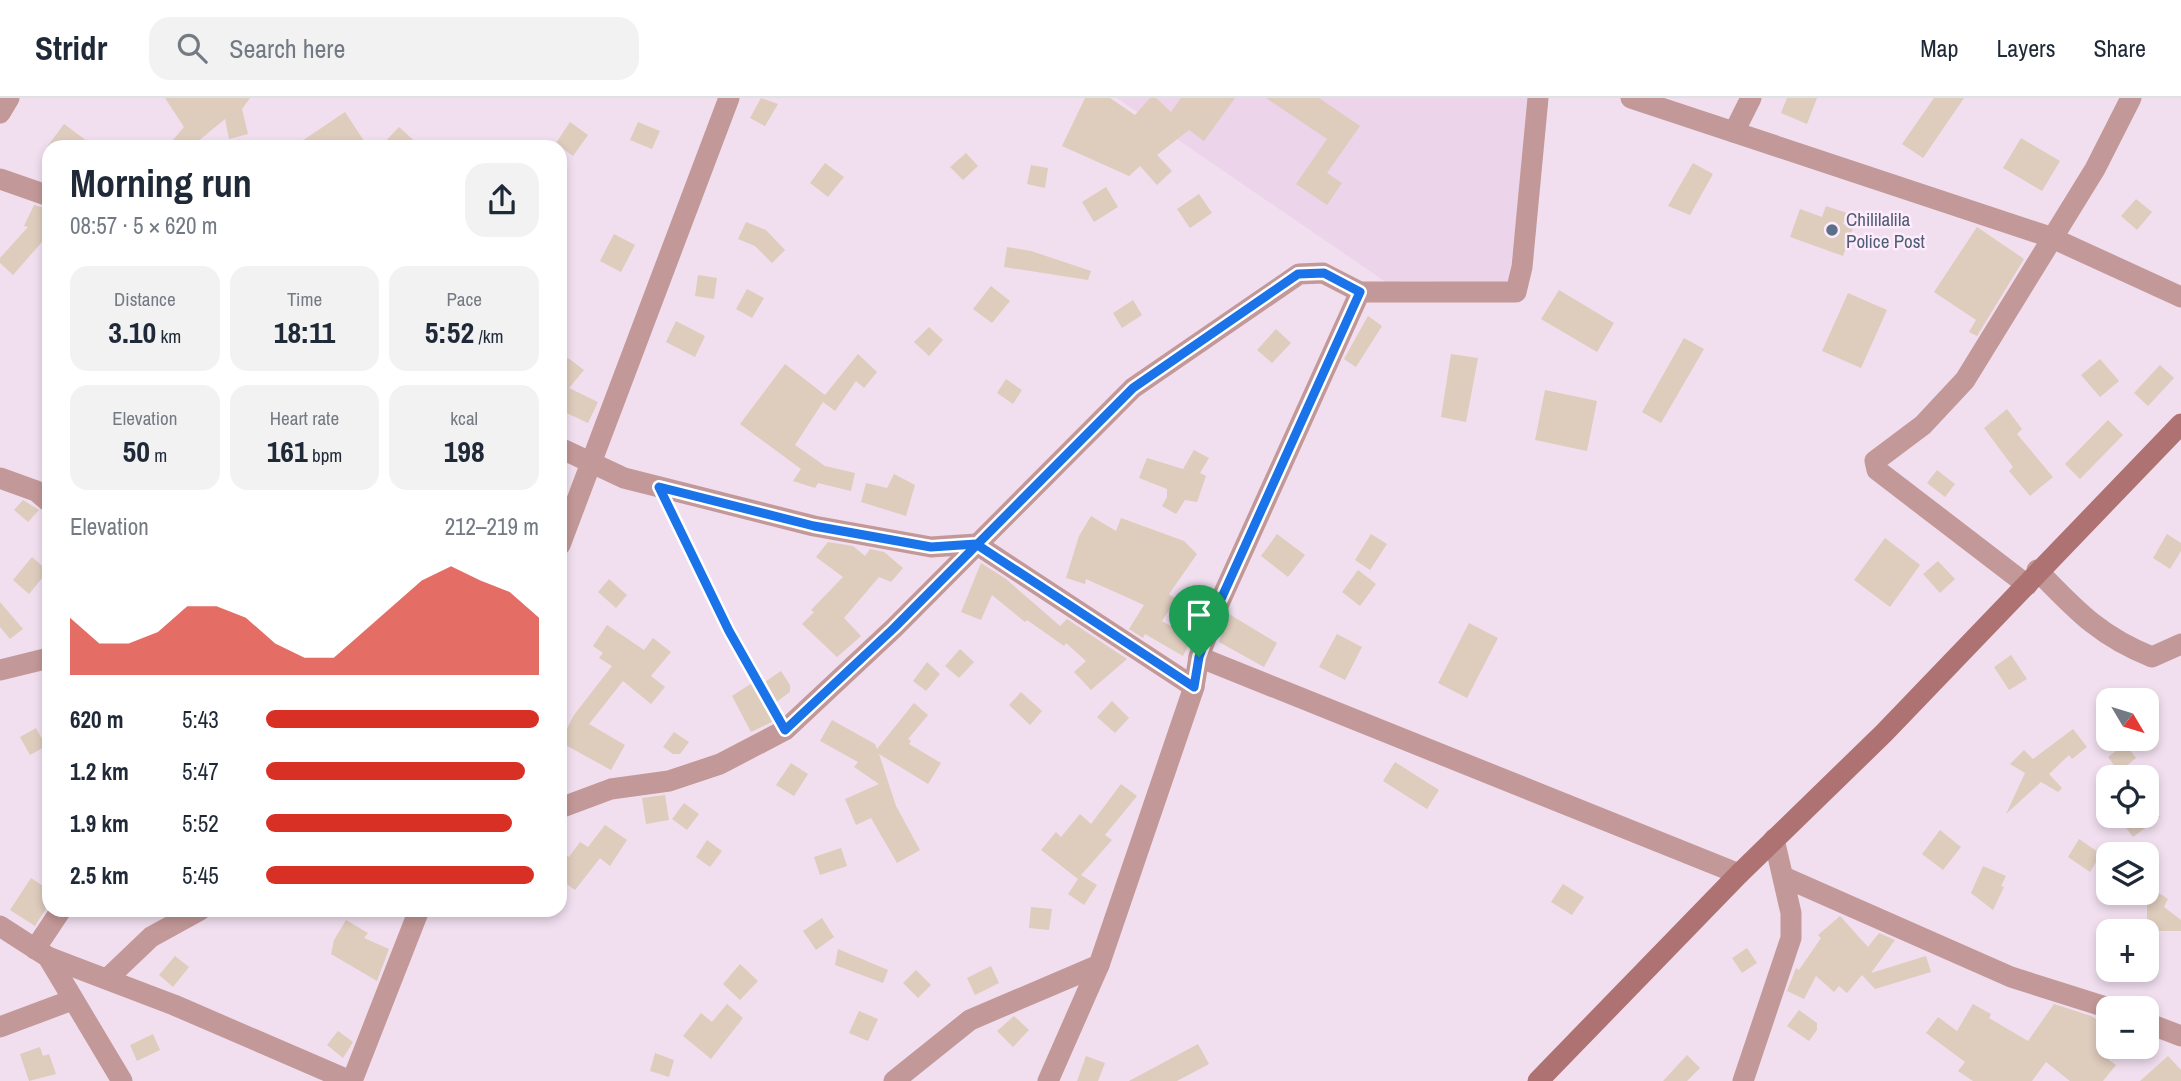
<!DOCTYPE html>
<html lang="en">
<head>
<meta charset="utf-8">
<style>
  body { margin:0; font-family:"Archivo Narrow",sans-serif; background:#f2f2f3; color:#1f2937; height:100vh; display:flex; flex-direction:column; font-size:26px; white-space:nowrap }
  * { box-sizing:border-box; margin:0 }
  p { font-size:23px; color:#747a83 }
  .icon { flex:none; width:38px; height:38px; fill:none; stroke:currentColor; stroke-width:2; stroke-linecap:round; stroke-linejoin:round }
  .map { position:relative; flex:1; overflow:hidden }
  .sheet { position:absolute; left:42px; top:42px; width:525px; height:777px; display:flex; flex-direction:column; background:#fff; border-radius:21px; box-shadow:0 4px 10px #0003 }
  .sheet>* { flex:none }
  .needle { width:46px; rotate:128deg }
  .buttons { position:absolute; left:2096px; top:590px; display:grid; gap:14px }
  .buttons a { display:grid; place-items:center; width:63px; height:63px; border-radius:14px; background:#fff; box-shadow:0 4px 10px #0003; font-size:35px }
  .pin { position:absolute; display:grid; place-items:center; width:60px; height:60px; color:#fff; margin:-72px -30px; border-radius:50% 50% 50% 0; rotate:-45deg; box-shadow:0 0 7px #0007 }
  .pin .icon { rotate:45deg }
  .round { display:grid; place-items:center; flex:none; width:74px; height:74px; border-radius:21px; background:#f2f2f3 }
  .headline { display:flex; align-items:center; justify-content:space-between; height:119px; padding:0 28px }
  h1 { font-size:38px; font-weight:700; line-height:52px }
  .stats { display:grid; grid-template-columns:repeat(3,1fr); gap:10px; height:119px; padding:7px 28px }
  .stats div { display:grid; align-content:center; border-radius:18px; background:#f2f2f3; text-align:center }
  .stats b { font-size:30px; font-weight:700 }
  .stats small { font-size:19px; font-weight:400 }
  .stats p { font-size:19px }
  .chart { height:196px; padding:14px 28px }
  .chart p { display:flex; justify-content:space-between }
  .chart svg { width:100%; height:126px; margin-top:7px; fill:#d93025; opacity:.7 }
  ul { padding:0 28px; list-style:none; font-size:23px }
  li { display:grid; grid-template-columns:112px 84px 1fr; align-items:center; height:52px }
  li i { height:18px; border-radius:9px; background:#d93025 }
  header { display:flex; align-items:center; gap:42px; box-sizing:border-box; height:98px; padding:0 35px; background:#fff; border-bottom:2px solid #e0e1e3 }
  header strong { font-size:33px }
  nav { display:flex; gap:38px; margin-inline-start:auto; font-size:24px }
  .search { width:490px; height:63px; background:#f2f2f3; display:flex; align-items:center; gap:18px; box-sizing:border-box; padding:0 24px; border-radius:21px; color:#747a83; font-size:26px }
  .map>svg:first-child { display:block }
  .built { fill:#ecd4ea }
  .building { fill:#deccbd }
  .lines { fill:none; stroke-linecap:round; stroke-linejoin:round }
  .path { stroke:#a598a4; stroke-width:3.5; stroke-dasharray:3.5 3.5; stroke-linecap:butt }
  .street { stroke:#c39898; stroke-width:21 }
  .secondary { stroke:#af7273; stroke-width:21 }
  .route-casing { stroke:#fff; stroke-width:14 }
  .route { stroke:#1a73e8; stroke-width:9 }
  .service-dot { fill:#5c6f8a; stroke:#feecfc; stroke-width:2.5 }
  .labels { text-anchor:middle; dominant-baseline:central; stroke-width:5; stroke-linejoin:round; paint-order:stroke }
  .service-label { font-size:19px; fill:#4e5e75; stroke:#feecfc; text-anchor:start }
</style>
</head>
<body>
<header>
<strong>Stridr</strong>
<div class="search"><svg class="icon" aria-label="search" viewBox="0 0 24 24"><circle cx="10" cy="10" r="6"/><path d="M15 15l6 6"/></svg>Search here</div>
<nav><a>Map</a><a>Layers</a><a>Share</a></nav>
</header>
<div class="map">
<svg width="2181" height="983" viewBox="0 0 2181 983">
  <rect width="100%" height="100%" fill="#f1dfef"/>
  <path class="built" d="M1117,0H1530L1509,185L1401,183L1393,189Z"/>
  <g class="building">
    <path d="M165,0H250L242,11L248,36L229,41L225,21L191,49H167L184,29Z"/>
    <path d="M761,0L778,6L765,28L750,20Z"/>
    <path d="M1085,0H1110L1135,17L1150,0H1156L1171,14L1181,0H1235L1204,43L1189,32L1157,57L1172,73L1157,87L1140,68L1129,78L1062,48Z"/>
    <path d="M1266,0H1319L1360,28L1327,75L1342,85L1327,107L1296,86L1327,41Z"/>
    <path d="M1787,0H1817L1807,26L1781,15Z"/>
    <path d="M1934,0H1964L1923,60L1902,46Z"/>
    <path d="M345,14L368,49H293Z"/>
    <path d="M570,24L588,37L573,58L556,45Z"/>
    <path d="M638,24L660,33L652,51L630,42Z"/>
    <path d="M64,26L95,49H47Z"/>
    <path d="M399,29L421,49H380Z"/>
    <path d="M2021,40L2060,63L2042,93L2003,70Z"/>
    <path d="M966,55L978,68L963,82L950,69Z"/>
    <path d="M825,65L844,79L828,99L810,85Z"/>
    <path d="M1693,65L1713,76L1690,117L1668,108Z"/>
    <path d="M1031,67L1048,70L1045,90L1027,86Z"/>
    <path d="M1106,89L1118,109L1094,124L1082,104Z"/>
    <path d="M1199,96L1212,115L1190,130L1177,111Z"/>
    <path d="M2136,101L2152,114L2137,132L2121,118Z"/>
    <path d="M34,107L49,111V136L13,177L0,165V160L28,129L24,128Z"/>
    <path d="M1826,108L1847,115L1843,126L1853,130L1843,158L1790,139L1800,111L1822,119Z"/>
    <path d="M746,124L766,132L785,152L772,165L755,148L738,141Z"/>
    <path d="M1977,129L2024,161L1977,238L1969,234L1976,222L1934,194Z"/>
    <path d="M614,136L635,147L621,174L600,163Z"/>
    <path d="M1007,149L1031,153L1091,173L1088,182L1004,169Z"/>
    <path d="M698,177L717,180L714,201L695,198Z"/>
    <path d="M991,188L1010,203L992,225L973,211Z"/>
    <path d="M747,191L764,200L752,220L736,211Z"/>
    <path d="M1559,192L1614,225L1597,254L1541,221Z"/>
    <path d="M1848,195L1887,212L1861,270L1822,253Z"/>
    <path d="M1133,202L1142,217L1122,230L1113,215Z"/>
    <path d="M1368,218L1382,228L1356,269L1344,261Z"/>
    <path d="M676,223L705,238L695,259L666,244Z"/>
    <path d="M929,229L943,242L929,258L914,244Z"/>
    <path d="M1276,231L1291,245L1272,265L1257,252Z"/>
    <path d="M1684,240L1704,251L1661,325L1642,314Z"/>
    <path d="M858,256L877,274L864,290L856,283L835,313L823,304L795,347L825,368L855,375L851,393L818,385L815,390L793,383L801,371L740,326L785,266L825,297Z"/>
    <path d="M1451,256L1478,260L1466,324L1441,319Z"/>
    <path d="M568,260L584,272L569,290L598,304L588,325L560,312V269Z"/>
    <path d="M2100,261L2119,283L2100,299L2081,277Z"/>
    <path d="M2160,267L2174,280L2148,308L2134,295Z"/>
    <path d="M1006,281L1022,292L1013,306L997,295Z"/>
    <path d="M1545,292L1597,303L1587,353L1535,342Z"/>
    <path d="M2007,311L2022,331L2017,336L2053,379L2030,398L2009,373L2013,369L1984,330Z"/>
    <path d="M2108,322L2123,337L2080,381L2065,366Z"/>
    <path d="M1194,352L1209,360L1200,375L1206,378L1197,404L1185,402L1176,416L1162,408L1167,399V391L1139,380L1147,360L1183,371Z"/>
    <path d="M1937,372L1955,386L1945,399L1927,385Z"/>
    <path d="M894,376L915,387L906,418L861,404L866,385L887,390Z"/>
    <path d="M23,402L39,412L28,424L14,412Z"/>
    <path d="M1091,418L1116,433L1121,420L1184,443L1197,456L1169,496L1176,501L1162,523L1192,540L1183,558L1145,536L1143,540L1129,531L1144,507L1086,481L1085,486L1066,480L1079,438Z"/>
    <path d="M1277,436L1305,457L1288,479L1261,458Z"/>
    <path d="M1371,436L1387,446L1370,472L1355,462Z"/>
    <path d="M2167,436L2181,445V453L2170,471L2153,460Z"/>
    <path d="M1885,440L1920,467L1890,509L1854,482Z"/>
    <path d="M828,444L853,448L865,458L870,451L884,454L903,470L891,484L879,479L844,520L861,538L837,559L802,526L814,514L811,512L843,479L816,459Z"/>
    <path d="M32,459L48,473L29,496L13,482Z"/>
    <path d="M1938,463L1955,481L1940,495L1923,476Z"/>
    <path d="M981,465L1006,481L1060,528L1067,521L1127,561L1091,592L1074,574L1086,563L1066,545L1064,548L1027,522L1025,524L992,497L981,522L961,514Z"/>
    <path d="M1358,472L1376,486L1360,508L1342,494Z"/>
    <path d="M609,481L627,497L616,510L598,494Z"/>
    <path d="M0,504L23,531L10,541L0,529Z"/>
    <path d="M1229,516L1277,545L1264,569L1219,544Z"/>
    <path d="M1469,525L1498,540L1467,600L1438,585Z"/>
    <path d="M607,527L644,552L653,540L671,554L651,578L665,589L651,606L623,583L589,626L625,647L611,672L560,644L574,617L612,568L599,560L603,555L593,548Z"/>
    <path d="M1337,536L1362,549L1345,582L1319,569Z"/>
    <path d="M960,551L974,564L959,580L945,568Z"/>
    <path d="M2011,557L2027,581L2009,592L1994,569Z"/>
    <path d="M927,564L940,576L926,593L913,583Z"/>
    <path d="M781,573L790,587V594L768,610L774,623L751,634L732,598L752,585L756,590Z"/>
    <path d="M1021,594L1042,613L1030,627L1009,607Z"/>
    <path d="M1112,603L1129,620L1115,635L1097,619Z"/>
    <path d="M914,605L928,617L908,641L911,643L909,646L941,665L928,686L879,656L896,708L920,752L897,765L871,720L856,727L845,701L879,686L854,669L858,664L820,643L832,622L875,646L877,651Z"/>
    <path d="M36,630L46,648L30,657L20,639Z"/>
    <path d="M2073,631L2087,649L2072,661L2069,657L2049,676L2062,690L2058,694L2041,684L2006,716L2025,675L2010,666L2024,652L2033,661Z"/>
    <path d="M674,634L689,644L680,656H673L663,649Z"/>
    <path d="M2125,646L2136,660L2119,674L2108,659Z"/>
    <path d="M1395,664L1439,692L1427,711L1383,683Z"/>
    <path d="M791,665L808,676L794,698L776,687Z"/>
    <path d="M1121,686L1137,698L1105,737L1112,742L1081,777L1097,787L1084,807L1068,796L1080,778L1078,781L1041,752L1056,734L1061,739L1080,716L1091,726Z"/>
    <path d="M665,697L669,722L646,726L642,700Z"/>
    <path d="M684,705L699,716L687,732L672,721Z"/>
    <path d="M2117,718H2161L2133,739Z"/>
    <path d="M605,727L627,742L610,768L600,760L575,792L560,781V752L569,759L580,744L588,749Z"/>
    <path d="M1940,732L1961,749L1943,772L1922,756Z"/>
    <path d="M2079,741L2101,756L2090,774L2068,759Z"/>
    <path d="M707,742L722,753L710,769L696,759Z"/>
    <path d="M841,750L847,768L820,777L814,759Z"/>
    <path d="M1983,768L2006,778L2001,788L2004,789L1993,812L1971,795Z"/>
    <path d="M31,780L49,792V806L35,828L10,812Z"/>
    <path d="M1563,786L1584,799L1572,817L1551,804Z"/>
    <path d="M2147,787L2168,801L2164,809L2181,822V833H2152L2147,842Z"/>
    <path d="M1031,809L1052,811L1049,832L1029,830Z"/>
    <path d="M1840,818L1868,849L1879,835L1895,842L1871,875L1926,858L1931,874L1875,891L1862,877L1847,895L1839,888L1834,894L1816,878L1804,901L1787,893L1796,870L1799,872L1821,840L1818,837Z"/>
    <path d="M822,820L834,839L816,852L803,833Z"/>
    <path d="M346,822L368,835L364,840L389,851L377,883L331,856L334,842Z"/>
    <path d="M1747,850L1757,865L1742,875L1732,860Z"/>
    <path d="M838,851L888,872L883,885L835,867Z"/>
    <path d="M175,858L189,869L173,889L159,877Z"/>
    <path d="M740,866L758,883L740,902L723,886Z"/>
    <path d="M991,868L999,885L975,897L967,880Z"/>
    <path d="M916,872L931,887L918,900L903,885Z"/>
    <path d="M727,906L743,920L711,961L683,938L701,915L712,924Z"/>
    <path d="M1973,906L1991,916L1989,920L2028,943L2054,906L2091,918L2109,929V962L2116,967L2103,983H2070L2046,964L2032,983H1973L1958,973L1965,964L1926,935L1938,919L1957,933Z"/>
    <path d="M1799,912L1817,925V932L1809,943L1787,928Z"/>
    <path d="M859,913L878,921L868,943L849,935Z"/>
    <path d="M1014,918L1029,932L1013,949L997,933Z"/>
    <path d="M338,933L353,944L343,960L327,947Z"/>
    <path d="M153,936L160,952L137,963L130,947Z"/>
    <path d="M1198,946L1209,966L1177,983H1129Z"/>
    <path d="M40,949L43,958L49,956L56,976L29,983L20,956Z"/>
    <path d="M655,955L674,962L669,979L650,973Z"/>
    <path d="M1687,957L1700,970L1687,983H1663Z"/>
    <path d="M1086,958L1105,965L1098,983H1077Z"/>
    <path d="M2168,958L2181,972V983H2140Z"/>
  </g>
  <g class="lines">
    <path class="path" d="M671,413L729,533L775,614"/>
    <g class="street">
      <path d="M1631,0L2050,139L2181,199"/>
      <path d="M0,15L9,0"/>
      <path d="M1734,34L1751,0"/>
      <path d="M0,81L49,98"/>
      <path d="M560,350L624,380L814,428L931,449L976,446L1194,589"/>
      <path d="M0,380L36,393L49,404"/>
      <path d="M560,447L729,0"/>
      <path d="M2037,472C2076,512 2099,538 2152,559L2181,546"/>
      <path d="M2027,487L1877,372L1875,363L1923,327L1965,282L2095,71L2131,0"/>
      <path d="M1199,559L1739,776"/>
      <path d="M0,572L49,560"/>
      <path d="M560,710L611,691L669,683L720,666L785,632L894,530L1133,290L1299,176L1323,175L1360,194H1516L1522,169L1538,0"/>
      <path d="M1784,779L2011,879L2109,910"/>
      <path d="M0,828L48,859L174,907L350,983"/>
      <path d="M35,851L61,812"/>
      <path d="M48,859L122,983"/>
      <path d="M107,881L151,839L200,812"/>
      <path d="M2147,925L2181,938"/>
      <path d="M0,929L72,902"/>
      <path d="M352,983L419,812"/>
      <path d="M894,983L970,922L1099,867"/>
      <path d="M1048,983L1099,867L1194,589L1199,559L1217,510L1360,194"/>
      <path d="M1743,983L1791,840V815L1774,741"/>
    </g>
    <path class="secondary" d="M1538,983L1739,776L1884,635L2181,326"/>
  </g>
  <g class="lines">
    <defs>
      <path id="route" d="M1199,559L1194,589L976,446L931,449L814,428L659,389L729,533L785,632L894,530L1133,290L1298,176L1324,175L1360,194L1217,510L1199,559"/>
    </defs>
    <use href="#route" class="route-casing"/>
    <use href="#route" class="route"/>
  </g>
  <circle class="service-dot" cx="1832" cy="132" r="7"/>
  <g class="labels">
    <g class="service-label">
      <text x="1846" y="121">Chililalila<tspan x="1846" dy="22">Police Post</tspan></text>
    </g>
  </g>
</svg>
<div class="buttons">
<a><svg class="needle" viewBox="-14 -14 28 28"><path d="M0-13l5 13h-10z" fill="#e53935"/><path d="M0 13l5-13h-10z" fill="#747a83"/></svg></a>
<a><svg class="icon" aria-label="locate" viewBox="0 0 24 24"><circle cx="12" cy="12" r="6"/><path d="M12 2v4M12 18v4M2 12h4M18 12h4"/></svg></a>
<a><svg class="icon" aria-label="layers" viewBox="0 0 24 24"><path d="M12 4l9 5-9 5-9-5zM3 14l9 5 9-5"/></svg></a>
<a>+</a>
<a>−</a>
</div>
<div class="pin" style="left:1199px;top:559px;background:#1e9e55"><svg class="icon" aria-label="arrive" viewBox="0 0 24 24"><path d="M6 21V4h12l-3 4 3 4H6"/></svg></div>
<section class="sheet">
<div class="headline"><div><h1>Morning run</h1><p>08:57 · 5 × 620 m</p></div><a class="round"><svg class="icon" aria-label="share" viewBox="0 0 24 24"><path d="M12 15V3M7 8l5-5 5 5M5 13v7h14v-7"/></svg></a></div>
<div class="stats">
<div><p>Distance</p><b>3.10<small> km</small></b></div>
<div><p>Time</p><b>18:11</b></div>
<div><p>Pace</p><b>5:52<small> /km</small></b></div>
</div>
<div class="stats">
<div><p>Elevation</p><b>50<small> m</small></b></div>
<div><p>Heart rate</p><b>161<small> bpm</small></b></div>
<div><p>kcal</p><b>198</b></div>
</div>
<div class="chart"><p><span>Elevation</span>212–219 m</p>
<svg viewBox="0 0 160 44" preserveAspectRatio="none"><path d="M0 44V24L10 33L20 33L30 29L40 20L50 20L60 24L70 33L80 38L90 38L100 29L110 20L120 11L130 6L140 11L150 15L160 24V44z"/></svg>
</div>
<ul>
<li><b>620 m</b>5:43<i style="width:100%"></i></li>
<li><b>1.2 km</b>5:47<i style="width:95%"></i></li>
<li><b>1.9 km</b>5:52<i style="width:90%"></i></li>
<li><b>2.5 km</b>5:45<i style="width:98%"></i></li>
</ul>
</section>
</div>
</body>
</html>
